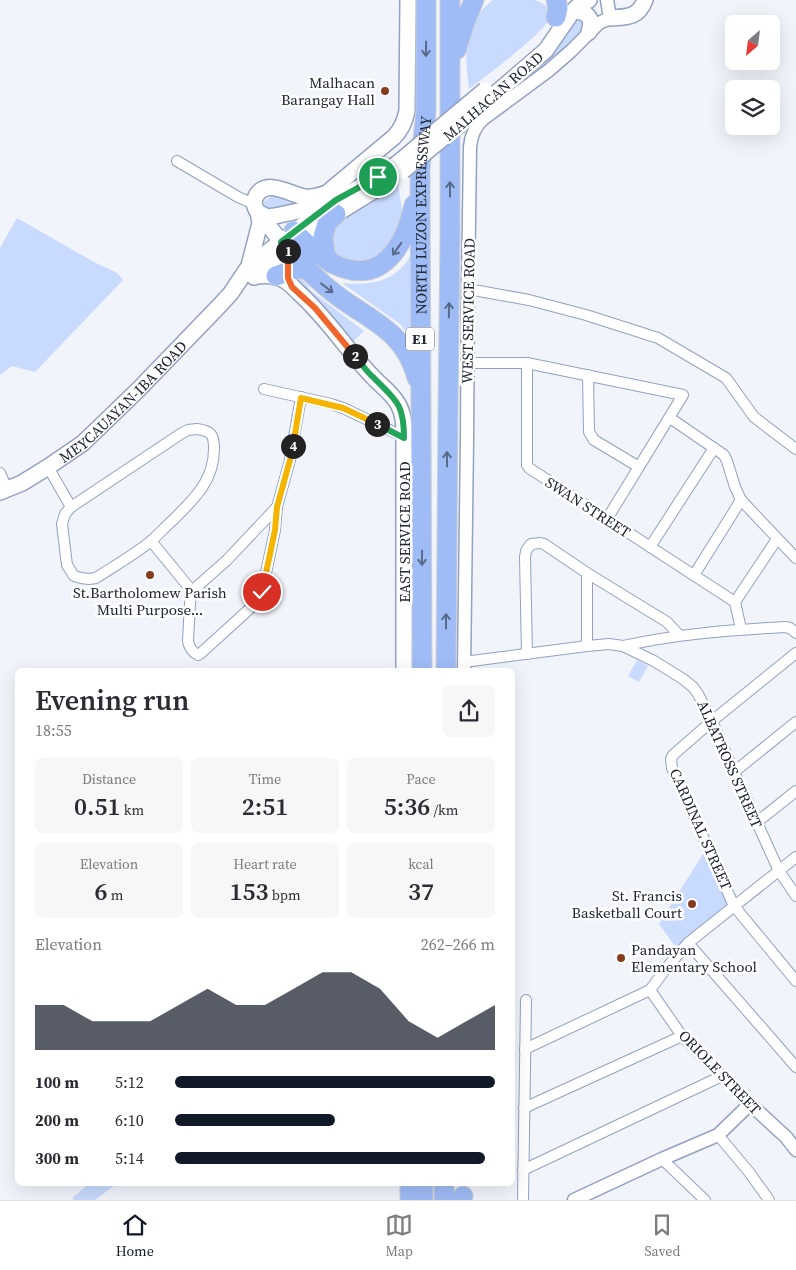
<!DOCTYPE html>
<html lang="en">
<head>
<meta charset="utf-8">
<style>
  body { margin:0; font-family:"Source Serif 4",serif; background:#f7f7f7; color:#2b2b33; height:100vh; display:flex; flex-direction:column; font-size:19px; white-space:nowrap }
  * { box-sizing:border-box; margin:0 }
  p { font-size:16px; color:#7c7c81 }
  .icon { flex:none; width:28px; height:28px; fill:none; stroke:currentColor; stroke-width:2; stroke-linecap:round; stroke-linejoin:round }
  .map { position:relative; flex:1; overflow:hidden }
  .panel { position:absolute; left:15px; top:668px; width:500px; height:518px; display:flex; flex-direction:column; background:#fff; border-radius:8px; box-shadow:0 5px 20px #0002 }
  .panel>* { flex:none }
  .needle { width:32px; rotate:208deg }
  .tools { position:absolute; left:725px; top:15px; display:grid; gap:10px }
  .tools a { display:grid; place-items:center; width:55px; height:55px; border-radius:8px; background:#fff; box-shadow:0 5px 20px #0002; font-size:25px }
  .pin { position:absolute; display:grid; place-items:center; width:42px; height:42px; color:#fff; margin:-21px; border:2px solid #fff; border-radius:50%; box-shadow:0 1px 5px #0007 }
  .km { position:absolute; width:25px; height:25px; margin:-12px; border-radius:50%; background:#222; color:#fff; font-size:14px; line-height:25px; text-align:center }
  .round { display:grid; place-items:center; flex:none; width:52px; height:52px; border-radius:8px; background:#f7f7f7 }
  .head { display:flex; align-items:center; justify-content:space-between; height:85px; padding:0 20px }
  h1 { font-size:28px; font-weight:600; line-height:38px }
  .metrics { display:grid; grid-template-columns:repeat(3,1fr); gap:8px; height:85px; padding:5px 20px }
  .metrics div { display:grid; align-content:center; border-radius:8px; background:#f7f7f7; text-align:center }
  .metrics b { font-size:25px; font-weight:600 }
  .metrics small { font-size:14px; font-weight:400 }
  .metrics p { font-size:14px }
  .chart { height:140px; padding:10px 20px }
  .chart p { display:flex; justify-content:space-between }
  .chart svg { width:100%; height:90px; margin-top:5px; fill:#111827; opacity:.7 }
  ul { padding:0 20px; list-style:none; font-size:16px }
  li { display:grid; grid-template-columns:80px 60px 1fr; align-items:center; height:38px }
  li i { height:12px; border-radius:6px; background:#111827 }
  .tabs { display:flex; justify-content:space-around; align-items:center; height:70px; border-top:1px solid #e1e1e2; background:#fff; font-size:14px; color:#7c7c81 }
  .tabs a { display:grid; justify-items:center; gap:2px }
  .tabs .selected { color:#111827 }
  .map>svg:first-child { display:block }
  .green { fill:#c8dafd }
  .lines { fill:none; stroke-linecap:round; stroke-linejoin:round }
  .minor-casing { stroke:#92a2c0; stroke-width:12 }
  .tertiary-casing { stroke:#92a2c0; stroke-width:15 }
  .secondary-casing { stroke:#92a2c0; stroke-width:18 }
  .motorway-casing { stroke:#cecfd2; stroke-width:21 }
  .minor { stroke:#fff; stroke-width:10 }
  .tertiary { stroke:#fff; stroke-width:12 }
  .secondary { stroke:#fff; stroke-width:15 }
  .motorway { stroke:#9fbcf6; stroke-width:19 }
  .secondary-bridge-casing { stroke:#92a2c0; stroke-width:18; stroke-linecap:butt }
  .secondary-bridge { stroke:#fff; stroke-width:15 }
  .oneway { stroke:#596a8a }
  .split-1-casing { stroke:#fff; stroke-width:10 }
  .split-2-casing { stroke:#fff; stroke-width:10 }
  .split-3-casing { stroke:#fff; stroke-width:10 }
  .split-4-casing { stroke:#fff; stroke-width:10 }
  .split-5-casing { stroke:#fff; stroke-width:10 }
  .split-1 { stroke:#22a559; stroke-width:6 }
  .split-2 { stroke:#f0652b; stroke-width:6 }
  .split-3 { stroke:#22a559; stroke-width:6 }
  .split-4 { stroke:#f5b400; stroke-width:6 }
  .split-5 { stroke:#f5b400; stroke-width:6 }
  .poi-dot { fill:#853d20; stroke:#fff; stroke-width:2 }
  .labels { text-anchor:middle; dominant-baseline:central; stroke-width:5; stroke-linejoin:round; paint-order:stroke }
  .shield { fill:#fff; stroke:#636770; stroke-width:1 }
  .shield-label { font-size:14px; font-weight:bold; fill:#202632 }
  .poi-label { font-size:15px; fill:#202632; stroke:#fff; text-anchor:end }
  .street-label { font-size:15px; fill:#202632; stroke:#fff }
</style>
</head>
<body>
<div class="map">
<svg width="796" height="1200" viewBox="0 0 796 1200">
  <rect width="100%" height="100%" fill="#f1f4fb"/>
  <g class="green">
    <path d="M493,0C502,0 528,0 535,0C541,2 552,8 551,15C548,31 484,77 469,89C465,53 461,25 493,0Z"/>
    <path d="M580,17L588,26L552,62L524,81L526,75L575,19Z"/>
    <path d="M398,182L402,211L401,227L390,253L352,266L330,252L334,224L338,220Z"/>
    <path d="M272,196L312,205L289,209L264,210L263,206L264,201Z"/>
    <path d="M17,218L94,262L117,273L123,280L35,372L12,366L0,375V248Z"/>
    <path d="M413,251L412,349L405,330L400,324L342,283C365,285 388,284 404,265C408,261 410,255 413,251Z"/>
    <path d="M295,275C302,279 307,284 311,291L364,331L351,343L295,283Z"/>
    <path d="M637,660L648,666L639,682L628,676Z"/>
    <path d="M703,854L730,907L678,950L659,924Z"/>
    <path d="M90,1183V1182L118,1183L95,1200H74L72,1198Z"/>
  </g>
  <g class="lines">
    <defs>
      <g id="minor">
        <path d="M177,161L238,197L254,204"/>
        <path d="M468,289L529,300L586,315L658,338L726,378L754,417L796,449"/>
        <path d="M467,363H527L683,395L607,519"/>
        <path d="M527,363V465L529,468L735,602"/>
        <path d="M588,375L589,432L594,440L639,467"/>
        <path d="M264,389L331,404L343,408L404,437"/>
        <path d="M670,418L724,455L727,461L735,487L741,500L796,558"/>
        <path d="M197,429C212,431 214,435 214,449C214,481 194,499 173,520C165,527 158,535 151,541C134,555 114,566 96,578L89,579L81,578L74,576L67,565L62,524L65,514L71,507L182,433L188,430Z"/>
        <path d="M48,467L71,507"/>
        <path d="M0,473L7,489"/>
        <path d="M151,541L192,591L190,603L188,641C189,647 192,652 198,655L201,653L255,604L262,592L275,530L277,507L290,460L301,397"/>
        <path d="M650,547L714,448"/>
        <path d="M694,575L741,500"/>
        <path d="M192,591L227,560L277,507"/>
        <path d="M735,602L777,539"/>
        <path d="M735,602L741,629"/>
        <path d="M587,646V573"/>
        <path d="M623,646C677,634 730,630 785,627L790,628L796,633"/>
        <path d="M796,653L712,721L673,755L671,759L672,768L734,906L796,981"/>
        <path d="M527,654L525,557L526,551L531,544L540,543L544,544L587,573L667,622L679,635"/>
        <path d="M464,662L587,646L609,644L623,646L654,661L683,679L693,687L698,694L712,721L734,772L779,871L796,896"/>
        <path d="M734,772L796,722"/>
        <path d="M757,822L796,791"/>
        <path d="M688,943L796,1067"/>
        <path d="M650,990L682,1036L750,1104"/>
        <path d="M525,1049L650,990L668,966L688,943L796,857"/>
        <path d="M524,1108L682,1036"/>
        <path d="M718,1135L749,1172L769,1200"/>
        <path d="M662,1159L705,1200"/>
        <path d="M523,1170L722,1076"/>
        <path d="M523,1200L526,1000"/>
      </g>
      <g id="tertiary">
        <path d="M464,670L467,440L468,289L470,147C471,136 474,127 483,119L548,71L571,51L599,23L610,18L607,0"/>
        <path d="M574,1200L662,1159L718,1135L750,1104L786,1137L796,1150"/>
      </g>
      <g id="secondary">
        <path d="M573,11C587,11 594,18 589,32"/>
        <path d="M610,18C627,17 638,18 645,0"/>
        <path d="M488,100L546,50L573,11L579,5L589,0"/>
        <path d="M258,212L267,217L275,216L312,208L325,204"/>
        <path d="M287,249L257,211C254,206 253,202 256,196C266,178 290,194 304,197C312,198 319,196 327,193L394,137C402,129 405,121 407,111L408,0"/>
        <path d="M249,266L260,223L258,212"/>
        <path d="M256,276C265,275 274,275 282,279C289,282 294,288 299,293C327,318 347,350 372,376C381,386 392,393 398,404C404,414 404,426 404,437V670"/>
        <path d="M254,277L336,214L388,182"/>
        <path id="s1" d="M0,492L22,483L48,467L83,443L138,390L221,304L231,293L249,266L336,200L378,177L399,162"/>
      </g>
      <g id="motorway">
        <path d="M556,17L558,8L556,0"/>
        <path d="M456,50L466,19L474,0"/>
        <path d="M294,231C308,246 326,264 347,269C388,280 407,237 414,205"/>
        <path d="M288,250C304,267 320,283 339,297C373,322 405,332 417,378"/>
        <path d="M331,263L325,254L323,237L327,223L336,214"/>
        <path d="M276,276L295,269H306"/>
        <path id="s2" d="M422,670L420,169L426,111V0"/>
        <path d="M446,670L448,411L450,238V0"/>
        <path d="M423,1182V1200"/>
        <path d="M410,1200V1182"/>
        <path d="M444,1200V1182"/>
        <path d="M462,1200L463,1196"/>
      </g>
    </defs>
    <use href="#minor" class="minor-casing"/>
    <use href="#tertiary" class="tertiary-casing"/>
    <use href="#secondary" class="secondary-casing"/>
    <use href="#motorway" class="motorway-casing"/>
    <use href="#minor" class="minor"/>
    <use href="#tertiary" class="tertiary"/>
    <use href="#secondary" class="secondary"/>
    <use href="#motorway" class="motorway"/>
    <defs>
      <g id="secondary-bridge">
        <path d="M399,162L485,90"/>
        <path d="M403,171L464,121"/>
      </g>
    </defs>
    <use href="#secondary-bridge" class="secondary-bridge-casing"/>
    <use href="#secondary-bridge" class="secondary-bridge"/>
  </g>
  <defs><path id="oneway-shaft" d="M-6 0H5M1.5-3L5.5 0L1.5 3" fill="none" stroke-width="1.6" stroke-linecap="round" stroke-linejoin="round" transform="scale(1.25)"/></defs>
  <g class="oneway">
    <use href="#oneway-shaft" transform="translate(426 49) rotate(91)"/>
    <use href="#oneway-shaft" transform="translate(450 189) rotate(-90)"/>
    <use href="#oneway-shaft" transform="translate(397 249) rotate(125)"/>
    <use href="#oneway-shaft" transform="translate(327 288) rotate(38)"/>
    <use href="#oneway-shaft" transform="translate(449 310) rotate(-89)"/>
    <use href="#oneway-shaft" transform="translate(447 459) rotate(-90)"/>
    <use href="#oneway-shaft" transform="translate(422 558) rotate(90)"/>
    <use href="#oneway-shaft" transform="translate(446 621) rotate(-90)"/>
  </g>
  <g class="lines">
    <defs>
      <path id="split-1" d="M288,251L281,242L336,200L378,177"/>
      <path id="split-2" d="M288,251V278L292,287L315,308L355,356"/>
      <path id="split-3" d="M355,356C361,363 366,371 373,377C395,400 404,402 404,438L377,424"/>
      <path id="split-4" d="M293,446L301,398L343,408L377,424"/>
      <path id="split-5" d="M262,592L275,530L277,507L290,460L293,446"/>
    </defs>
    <use href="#split-1" class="split-1-casing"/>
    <use href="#split-2" class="split-2-casing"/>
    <use href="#split-3" class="split-3-casing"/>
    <use href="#split-4" class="split-4-casing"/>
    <use href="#split-5" class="split-5-casing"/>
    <use href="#split-1" class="split-1"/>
    <use href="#split-2" class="split-2"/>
    <use href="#split-3" class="split-3"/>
    <use href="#split-4" class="split-4"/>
    <use href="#split-5" class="split-5"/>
  </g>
  <g class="poi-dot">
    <circle cx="385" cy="91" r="5"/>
    <circle cx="150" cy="575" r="5"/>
    <circle cx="692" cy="904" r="5"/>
    <circle cx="621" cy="958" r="5"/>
  </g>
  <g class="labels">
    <rect class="shield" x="406" y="327.5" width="28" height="23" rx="4"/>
    <g class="shield-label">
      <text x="420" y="339">E1</text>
    </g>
    <g class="poi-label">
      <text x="375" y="82">Malhacan<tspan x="375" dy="17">Barangay Hall</tspan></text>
      <text x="150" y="592" text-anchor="middle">St.Bartholomew Parish<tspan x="150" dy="17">Multi Purpose...</tspan></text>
      <text x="682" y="895">St. Francis<tspan x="682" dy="17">Basketball Court</tspan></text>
      <text x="631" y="949" text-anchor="start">Pandayan<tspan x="631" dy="17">Elementary School</tspan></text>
    </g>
    <g class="street-label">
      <text transform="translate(493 96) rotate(-41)">MALHACAN ROAD</text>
      <text stroke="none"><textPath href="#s2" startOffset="455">NORTH LUZON EXPRESSWAY</textPath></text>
      <text transform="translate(468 311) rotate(-89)">WEST SERVICE ROAD</text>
      <text stroke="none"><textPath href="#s1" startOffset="154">MEYCAUAYAN-IBA ROAD</textPath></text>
      <text transform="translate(588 507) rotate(33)">SWAN STREET</text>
      <text transform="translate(404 532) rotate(-90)">EAST SERVICE ROAD</text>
      <text transform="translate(730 764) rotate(66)">ALBATROSS STREET</text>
      <text transform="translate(701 829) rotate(66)">CARDINAL STREET</text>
      <text transform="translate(720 1072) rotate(46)">ORIOLE STREET</text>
    </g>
  </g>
</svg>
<div class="tools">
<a><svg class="needle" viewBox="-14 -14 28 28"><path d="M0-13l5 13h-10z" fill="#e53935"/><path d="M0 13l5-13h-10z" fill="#7c7c81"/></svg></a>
<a><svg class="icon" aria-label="layers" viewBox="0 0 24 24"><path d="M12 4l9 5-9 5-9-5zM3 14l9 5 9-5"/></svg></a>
</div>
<div class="pin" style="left:378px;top:177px;background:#1e9e55"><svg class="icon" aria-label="arrive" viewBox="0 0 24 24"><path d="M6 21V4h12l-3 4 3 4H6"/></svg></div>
<div class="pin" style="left:262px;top:592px;background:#d93025"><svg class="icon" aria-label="check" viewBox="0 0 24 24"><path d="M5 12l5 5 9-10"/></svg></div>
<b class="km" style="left:288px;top:251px">1</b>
<b class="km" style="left:355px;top:356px">2</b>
<b class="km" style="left:377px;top:424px">3</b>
<b class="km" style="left:293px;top:446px">4</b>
<section class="panel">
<div class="head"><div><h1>Evening run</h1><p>18:55</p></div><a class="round"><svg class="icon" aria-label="share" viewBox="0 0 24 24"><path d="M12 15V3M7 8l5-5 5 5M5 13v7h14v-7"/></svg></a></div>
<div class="metrics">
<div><p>Distance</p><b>0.51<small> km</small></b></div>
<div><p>Time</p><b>2:51</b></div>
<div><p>Pace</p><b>5:36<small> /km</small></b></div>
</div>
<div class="metrics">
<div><p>Elevation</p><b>6<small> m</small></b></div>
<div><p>Heart rate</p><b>153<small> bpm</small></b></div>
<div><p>kcal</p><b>37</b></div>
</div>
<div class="chart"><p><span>Elevation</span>262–266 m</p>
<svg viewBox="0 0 160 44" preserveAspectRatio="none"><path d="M0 44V22L10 22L20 30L30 30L40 30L50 22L60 14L70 22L80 22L90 14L100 6L110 6L120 14L130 30L140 38L150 30L160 22V44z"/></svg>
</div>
<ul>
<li><b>100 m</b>5:12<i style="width:100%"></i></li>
<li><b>200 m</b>6:10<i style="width:50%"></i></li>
<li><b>300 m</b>5:14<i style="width:97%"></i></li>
</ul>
</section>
</div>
<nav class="tabs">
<a class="selected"><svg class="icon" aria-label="home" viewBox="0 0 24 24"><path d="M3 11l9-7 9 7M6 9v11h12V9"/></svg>Home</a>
<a><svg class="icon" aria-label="map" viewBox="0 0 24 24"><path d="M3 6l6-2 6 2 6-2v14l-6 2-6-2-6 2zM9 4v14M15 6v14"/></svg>Map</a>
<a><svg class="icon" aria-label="saved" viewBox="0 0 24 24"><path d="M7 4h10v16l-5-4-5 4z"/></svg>Saved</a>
</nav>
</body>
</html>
